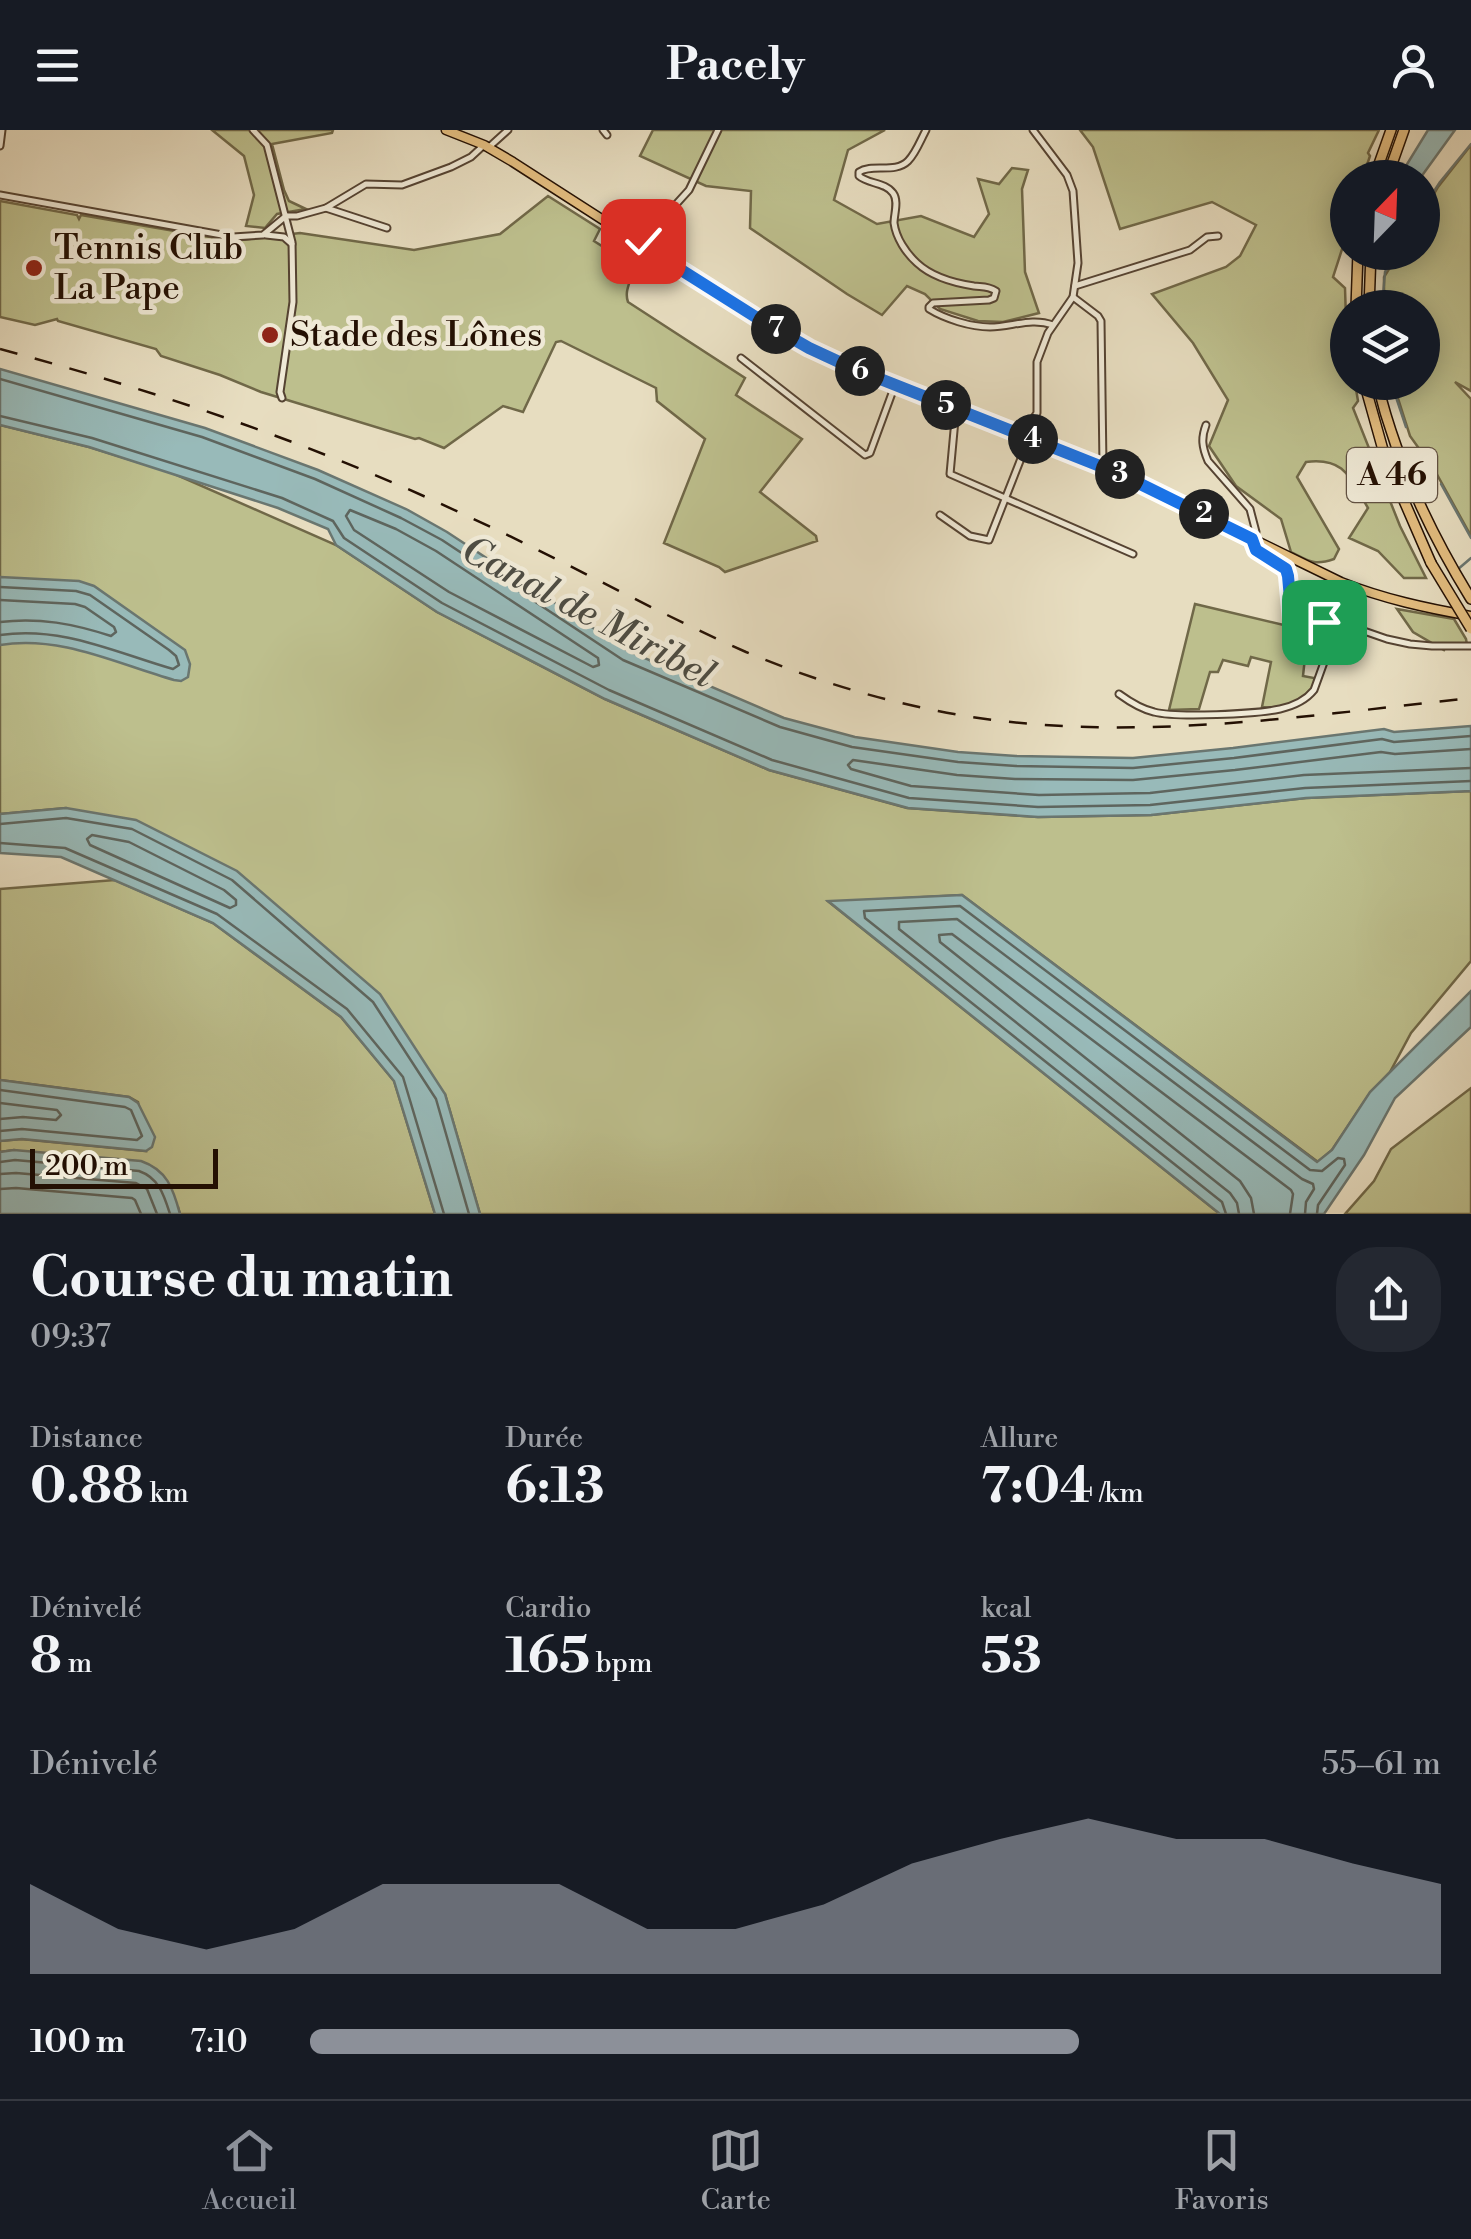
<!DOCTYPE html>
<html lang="fr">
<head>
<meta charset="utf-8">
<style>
  body { margin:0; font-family:"Libre Bodoni",serif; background:#242831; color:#f1f3f6; height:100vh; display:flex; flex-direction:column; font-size:38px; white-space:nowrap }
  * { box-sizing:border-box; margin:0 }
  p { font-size:32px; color:#9ea1a6 }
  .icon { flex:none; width:55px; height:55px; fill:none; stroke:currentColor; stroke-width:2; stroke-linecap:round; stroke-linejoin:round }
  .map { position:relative; height:1084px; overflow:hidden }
  .panel { display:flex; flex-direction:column; background:#171b24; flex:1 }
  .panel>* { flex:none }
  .needle { width:65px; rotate:23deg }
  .fabs { position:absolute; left:1330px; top:30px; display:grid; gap:20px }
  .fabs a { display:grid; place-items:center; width:110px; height:110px; border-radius:50%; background:#171b24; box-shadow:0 5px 25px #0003; font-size:50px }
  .scale { position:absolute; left:30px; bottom:25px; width:188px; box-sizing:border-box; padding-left:10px; border:5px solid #241003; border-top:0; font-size:28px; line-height:35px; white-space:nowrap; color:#241003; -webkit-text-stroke:8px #efe9d6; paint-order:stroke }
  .pin { position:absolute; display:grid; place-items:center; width:85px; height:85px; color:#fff; margin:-42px; border-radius:20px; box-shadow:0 5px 15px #0006 }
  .km { position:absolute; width:50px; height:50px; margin:-25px; border-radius:50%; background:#222; color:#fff; font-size:28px; line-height:50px; text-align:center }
  .round { display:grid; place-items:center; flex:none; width:105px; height:105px; border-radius:40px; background:#242831 }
  .head { display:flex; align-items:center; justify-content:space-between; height:170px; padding:0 30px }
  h1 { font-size:55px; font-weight:700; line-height:75px }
  .figures { display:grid; grid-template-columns:repeat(3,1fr); gap:15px; height:170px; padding:10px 30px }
  .figures div { display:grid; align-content:center }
  .figures b { font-size:50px; font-weight:700 }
  .figures small { font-size:28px; font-weight:400 }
  .figures p { font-size:28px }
  .chart { height:280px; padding:20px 30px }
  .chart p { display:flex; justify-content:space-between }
  .chart svg { width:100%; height:180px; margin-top:10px; fill:#8c9099; opacity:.7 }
  ul { padding:0 30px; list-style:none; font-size:32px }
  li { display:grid; grid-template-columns:160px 120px 1fr; align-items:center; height:75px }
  li i { height:25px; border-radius:12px; background:#8c9099 }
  header { display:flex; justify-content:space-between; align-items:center; height:130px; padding:0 30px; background:#171b24; font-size:45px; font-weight:700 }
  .tab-bar { display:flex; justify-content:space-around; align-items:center; height:140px; border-top:2px solid #363941; background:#171b24; font-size:28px; color:#9ea1a6 }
  .tab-bar a { display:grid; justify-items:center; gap:5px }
  .tab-bar .on { color:#8c9099 }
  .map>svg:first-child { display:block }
  .green { fill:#bdbf8d; stroke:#706848; stroke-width:2.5 }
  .water { fill:#98bab9; stroke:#6a7670; stroke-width:2.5 }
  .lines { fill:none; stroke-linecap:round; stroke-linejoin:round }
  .shore { stroke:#5e655e; stroke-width:2.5 }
  .stream { stroke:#6a7670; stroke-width:2.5 }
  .street-casing { stroke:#554332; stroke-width:9 }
  .primary-casing { stroke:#241003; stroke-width:11 }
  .highway-casing { stroke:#241003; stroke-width:12 }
  .street { stroke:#efe9d6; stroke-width:5 }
  .primary { stroke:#e4be80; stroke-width:8 }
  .highway { stroke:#e4be80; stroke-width:9 }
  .rail { stroke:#241003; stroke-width:2.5; stroke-dasharray:18 18; stroke-linecap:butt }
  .highway-bridge-casing { stroke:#241003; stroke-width:12; stroke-linecap:butt }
  .highway-bridge { stroke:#e4be80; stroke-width:9 }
  .route-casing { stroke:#fff; stroke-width:20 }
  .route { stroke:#1a73e8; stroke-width:12 }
  .poi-dot { fill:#8f2418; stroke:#efe9d6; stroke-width:4 }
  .labels { text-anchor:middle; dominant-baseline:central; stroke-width:9; stroke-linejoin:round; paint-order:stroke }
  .shield { fill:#efe9d6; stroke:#615142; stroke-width:2.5 }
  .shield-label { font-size:32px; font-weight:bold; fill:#241003 }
  .poi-label { font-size:35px; fill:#241003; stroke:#efe9d6; text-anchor:start }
  .water-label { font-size:38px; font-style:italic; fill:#4d4c43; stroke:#efe9d6 }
</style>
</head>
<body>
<header><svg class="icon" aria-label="menu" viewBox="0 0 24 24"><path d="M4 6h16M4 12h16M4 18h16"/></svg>Pacely<svg class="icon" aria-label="person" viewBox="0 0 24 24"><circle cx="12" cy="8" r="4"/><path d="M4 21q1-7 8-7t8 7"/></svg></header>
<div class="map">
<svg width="1471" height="1084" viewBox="0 0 1471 1084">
  <rect width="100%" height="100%" fill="#e7ddc0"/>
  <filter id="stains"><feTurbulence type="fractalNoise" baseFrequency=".002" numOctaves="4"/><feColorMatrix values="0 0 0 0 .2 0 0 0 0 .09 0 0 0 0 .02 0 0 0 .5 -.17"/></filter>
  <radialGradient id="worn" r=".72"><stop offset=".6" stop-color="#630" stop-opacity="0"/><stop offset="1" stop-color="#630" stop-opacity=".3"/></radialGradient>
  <g class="green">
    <path d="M212,0H333L332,3L272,14L284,60L289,71L306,79L277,84L265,98L246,96L254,65L244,26Z"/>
    <path d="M653,0H885L848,20L834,70L877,94L921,86L974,107L989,84L978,49L999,54L1012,38L1028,40L1022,59L1025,142L1039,183L1003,192L978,191L940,179L925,164L907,156L882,185L847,164L750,98L751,61L706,56L640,26Z"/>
    <path d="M1080,0H1379L1368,23L1370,26L1363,47L1348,48L1347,104L1333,147L1345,158L1348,252L1355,253L1358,271L1353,278L1400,396L1426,448H1404L1378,421L1349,408L1368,378C1350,348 1345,327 1306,332L1297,347L1339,419L1334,429C1314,436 1309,431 1291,422L1281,389L1236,356L1209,316L1228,270L1193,213L1152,164L1226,137L1240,126L1256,95L1212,72L1120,99L1093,17Z"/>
    <path d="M1471,15V261L1455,252L1471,269V406L1435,341L1410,306L1393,253L1422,252V178L1384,177V147L1399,123L1422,122L1423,83L1438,57Z"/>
    <path d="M548,66L600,99L594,111L632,135C635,148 623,158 628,172L745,248L736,265L802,309L760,362L816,406L817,411L725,442L719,437L664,413L705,309L657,271L656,258L561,211L556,212L523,282L503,276L444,318L419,308L415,309L261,262L220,245L161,226L156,219L58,191L57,189L35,195L0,187V71L77,85L79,89L81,85L233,111L300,103L414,120L500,104Z"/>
    <path d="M0,295L89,317L170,342L336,415L437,482L605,569L769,640L907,678L1038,687L1151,685L1306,668L1471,661V831L1411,903L1390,942L1370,963L1332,1020L1318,1032L962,765L829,772L1220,1084H480L445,964L66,678L0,684Z"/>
    <path d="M1195,474L1288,496L1286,516L1306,518L1303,546L1314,548L1315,554C1304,572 1282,580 1262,577L1271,532L1251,527L1248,536L1223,530L1218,542H1210L1199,579L1169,580Z"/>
    <path d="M1397,479L1454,489L1466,509L1467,515H1447L1444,520L1413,502Z"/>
    <path d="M115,750L213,793L341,887L394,951L435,1084H180L178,1077L14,1020L0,1022V1011L21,1009L146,1021L138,972L129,967L0,950V759Z"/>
    <path d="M1471,958V1084H1345L1374,1051L1391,1019Z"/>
  </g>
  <g class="water">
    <path d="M1428,0H1455L1421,47H1407L1404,44V39Z"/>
    <path d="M0,239L205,298L318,340L406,379L447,402L628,521L784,588L855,607L958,622L1016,626L1133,628L1233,618L1384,599L1394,602L1471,596V661L1306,668L1151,685L1038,687L908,678L769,640L605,569L437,482L336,415L328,399L278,378L89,317L0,295Z"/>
    <path d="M0,447L79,451L94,456L185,520L190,534L188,547L181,551L174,550C117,534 61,505 0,515Z"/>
    <path d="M66,678L136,690L237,741L380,864L445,964L480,1084H435L394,951L341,887L213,793L61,727L0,723V684Z"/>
    <path d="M962,765L1317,1032L1332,1020L1370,962L1471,861V897L1395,968L1364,1025L1324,1084H1220L828,771Z"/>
    <path d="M0,950L129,967L138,973L155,1007L152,1017L146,1021L22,1009L0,1011Z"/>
    <path d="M14,1020L141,1031C167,1040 173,1058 180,1084H0V1022Z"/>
  </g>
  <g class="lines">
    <g class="shore">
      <path d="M0,249L202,307L315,349L401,388L442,410L623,530L780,597L852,617L958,632L1016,636L1133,638L1234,628L1382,609L1394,612L1471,606"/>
      <path d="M0,286L92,308L282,368L333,391L344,408L442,473L609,560L772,630L909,668L1038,677L1150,675L1305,658L1471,651"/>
      <path d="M350,380L396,399L436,421L598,528L599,535L593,537L449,462L354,400L346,386Z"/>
      <path d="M0,457L76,461L90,465L169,520L176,526L179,535L173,539C114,522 62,496 0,505"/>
      <path d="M0,470L75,474L85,477L114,497L116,502L111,506C74,494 39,487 0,492"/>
      <path d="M1471,619L1395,624L1381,622L1235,640L1133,650L1015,649L957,645L853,630L848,635L851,639L911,656L1039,665L1150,663L1304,645L1471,638"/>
      <path d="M0,694L66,688L132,699L232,750L373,872L436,969L469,1084"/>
      <path d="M92,705L129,712L224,760L236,770V775L230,778L90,715L87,709Z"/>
      <path d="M0,713L65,718L217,784L347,879L403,947L444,1084"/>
      <path d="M0,960L125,977L131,980L142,1006L137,1010L22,999L0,1001"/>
      <path d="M0,973L57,980L61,985L56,990L23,987L0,989"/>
      <path d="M0,1032L15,1030L139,1041C159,1048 164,1065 170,1084"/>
      <path d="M0,1044L16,1043L136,1053L147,1059L157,1084"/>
      <path d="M0,1059L16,1058L132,1068L135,1070L141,1084"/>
      <path d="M1226,1084L1222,1072L865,788L864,781L960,776L1310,1040L1322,1041L1338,1028L1344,1029L1345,1035L1318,1075L1317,1084"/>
      <path d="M1239,1084L1237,1073L1230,1063L899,799V792L957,789L1302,1049L1313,1054L1314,1059L1306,1072L1305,1084"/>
      <path d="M1254,1084L1251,1068L1240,1051L940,812L939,805L952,804L1291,1060L1293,1064L1290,1084"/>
    </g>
    <g class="stream">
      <path d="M1422,80L1440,52L1471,14"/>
      <path d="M1382,178L1385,142L1397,122"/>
      <path d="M1391,252L1406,297"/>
      <path d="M1441,354L1471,408"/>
      <path d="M1457,440L1471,428"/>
    </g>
    <defs>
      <g id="street">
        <path d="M253,0L267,15L292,112L293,172L280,262L282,268"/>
        <path d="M603,0L607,5"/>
        <path d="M926,0C921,9 916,23 908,31C895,44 872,33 859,42V46C868,54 885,52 893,63C899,71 894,84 894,93C896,108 906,123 917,133C932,147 954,153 974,156C983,157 988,156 996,161L994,168L989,170L933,173L929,177V179C945,189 971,197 990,197C1012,197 1031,187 1053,195"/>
        <path d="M0,16L2,0"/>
        <path d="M488,18L508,0"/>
        <path d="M0,65L233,107L263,105L286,86"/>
        <path d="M326,78L387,98"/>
        <path d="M286,86H297L326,78L366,54L402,55L451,37L471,27L484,15"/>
        <path d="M266,105L284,107L292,114"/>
        <path d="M640,114L689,60L718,0"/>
        <path d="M1075,156L1190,120L1207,107L1218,106"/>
        <path d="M1073,167L1098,186L1101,191L1103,336"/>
        <path d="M741,228L865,325L870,323L895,255"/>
        <path d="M956,279L950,344L1133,424"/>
        <path d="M1206,295C1201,308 1202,317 1208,331L1250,379L1256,402L1252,409L1256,420L1286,439L1288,446L1293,491L1338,492L1387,509L1410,514L1432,516H1471"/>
        <path d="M1023,304L1037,283V232L1048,203L1073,167L1078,133L1073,61L1067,45L1033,0"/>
        <path d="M940,385L970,406L989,410L1029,308"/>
        <path d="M1119,564C1130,572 1141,579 1154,582C1177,588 1256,584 1280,579C1293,576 1306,570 1314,560L1331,513L1342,493"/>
      </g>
      <path id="primary" d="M446,0L484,15L513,32L715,162L809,218L851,237L1120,344L1341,452C1384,469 1426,478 1471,486"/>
      <g id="highway">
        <path d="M1374,48L1391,0"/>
        <path d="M1387,48L1404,0"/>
        <path d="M1356,178L1358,122"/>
        <path d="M1369,178L1371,122"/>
        <path d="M1364,252L1385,327L1431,433"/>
        <path d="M1377,252C1396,331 1429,401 1471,469"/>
      </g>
    </defs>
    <use href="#street" class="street-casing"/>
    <use href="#primary" class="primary-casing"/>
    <use href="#highway" class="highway-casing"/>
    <use href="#street" class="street"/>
    <use href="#primary" class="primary"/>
    <use href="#highway" class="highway"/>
    <path class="rail" d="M0,219C160,262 317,315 467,386C561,429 651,480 746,522C808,548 872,568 938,581C1115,616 1294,587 1471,568"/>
    <defs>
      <path id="highway-bridge" d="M1431,433L1471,499"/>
    </defs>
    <use href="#highway-bridge" class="highway-bridge-casing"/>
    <use href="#highway-bridge" class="highway-bridge"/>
  </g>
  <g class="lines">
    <defs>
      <path id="route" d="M643,111L640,114L762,191L809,218L850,237L1120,344L1252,409L1256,420L1286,439L1288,446L1292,491L1324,492"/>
    </defs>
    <use href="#route" class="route-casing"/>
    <use href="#route" class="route"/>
  </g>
  <g class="poi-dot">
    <circle cx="34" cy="138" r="10"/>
    <circle cx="270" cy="205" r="10"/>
  </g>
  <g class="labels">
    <rect class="shield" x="1347" y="318" width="90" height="54" rx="8"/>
    <g class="shield-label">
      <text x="1392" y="345">A 46</text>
    </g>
    <g class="poi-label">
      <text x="54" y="118">Tennis Club<tspan x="54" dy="40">La Pape</tspan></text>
      <text x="290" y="205">Stade des Lônes</text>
    </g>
    <g class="water-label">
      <text transform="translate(588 483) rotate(28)">Canal de Miribel</text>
    </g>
  </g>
  <rect width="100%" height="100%" filter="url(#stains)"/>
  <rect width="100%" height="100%" fill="url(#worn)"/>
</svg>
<div class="fabs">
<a><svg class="needle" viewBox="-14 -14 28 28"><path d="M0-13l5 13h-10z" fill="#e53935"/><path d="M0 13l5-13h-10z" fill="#9ea1a6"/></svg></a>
<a><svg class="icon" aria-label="layers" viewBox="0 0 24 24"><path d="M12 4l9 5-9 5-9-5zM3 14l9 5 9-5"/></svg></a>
</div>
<div class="scale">200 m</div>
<div class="pin" style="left:1324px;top:492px;background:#1e9e55"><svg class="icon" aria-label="arrive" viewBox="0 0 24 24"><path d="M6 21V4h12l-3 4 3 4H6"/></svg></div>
<div class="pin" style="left:643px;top:111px;background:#d93025"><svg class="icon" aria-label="check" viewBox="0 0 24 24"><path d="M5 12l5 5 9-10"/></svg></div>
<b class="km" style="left:1204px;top:384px">2</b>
<b class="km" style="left:1120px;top:344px">3</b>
<b class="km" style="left:1033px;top:309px">4</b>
<b class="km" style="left:946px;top:275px">5</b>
<b class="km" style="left:860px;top:241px">6</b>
<b class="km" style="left:776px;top:199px">7</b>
</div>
<section class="panel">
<div class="head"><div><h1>Course du matin</h1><p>09:37</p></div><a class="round"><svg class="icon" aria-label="share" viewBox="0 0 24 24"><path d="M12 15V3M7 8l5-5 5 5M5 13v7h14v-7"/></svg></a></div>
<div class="figures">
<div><p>Distance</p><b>0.88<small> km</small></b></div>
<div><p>Durée</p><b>6:13</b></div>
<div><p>Allure</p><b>7:04<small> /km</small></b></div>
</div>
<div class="figures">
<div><p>Dénivelé</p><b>8<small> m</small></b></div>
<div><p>Cardio</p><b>165<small> bpm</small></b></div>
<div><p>kcal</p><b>53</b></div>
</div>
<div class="chart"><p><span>Dénivelé</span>55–61 m</p>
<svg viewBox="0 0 160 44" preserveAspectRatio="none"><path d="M0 44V22L10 33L20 38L30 33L40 22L50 22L60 22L70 33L80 33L90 27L100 17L110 11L120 6L130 11L140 11L150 17L160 22V44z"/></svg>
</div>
<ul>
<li><b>100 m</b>7:10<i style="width:68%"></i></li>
</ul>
</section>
<nav class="tab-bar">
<a class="on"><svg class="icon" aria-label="home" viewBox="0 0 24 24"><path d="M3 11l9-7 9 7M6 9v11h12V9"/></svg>Accueil</a>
<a><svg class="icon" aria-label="map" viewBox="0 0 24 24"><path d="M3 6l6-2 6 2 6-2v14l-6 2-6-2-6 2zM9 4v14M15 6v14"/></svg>Carte</a>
<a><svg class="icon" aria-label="saved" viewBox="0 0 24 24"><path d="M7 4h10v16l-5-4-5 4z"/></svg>Favoris</a>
</nav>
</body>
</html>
